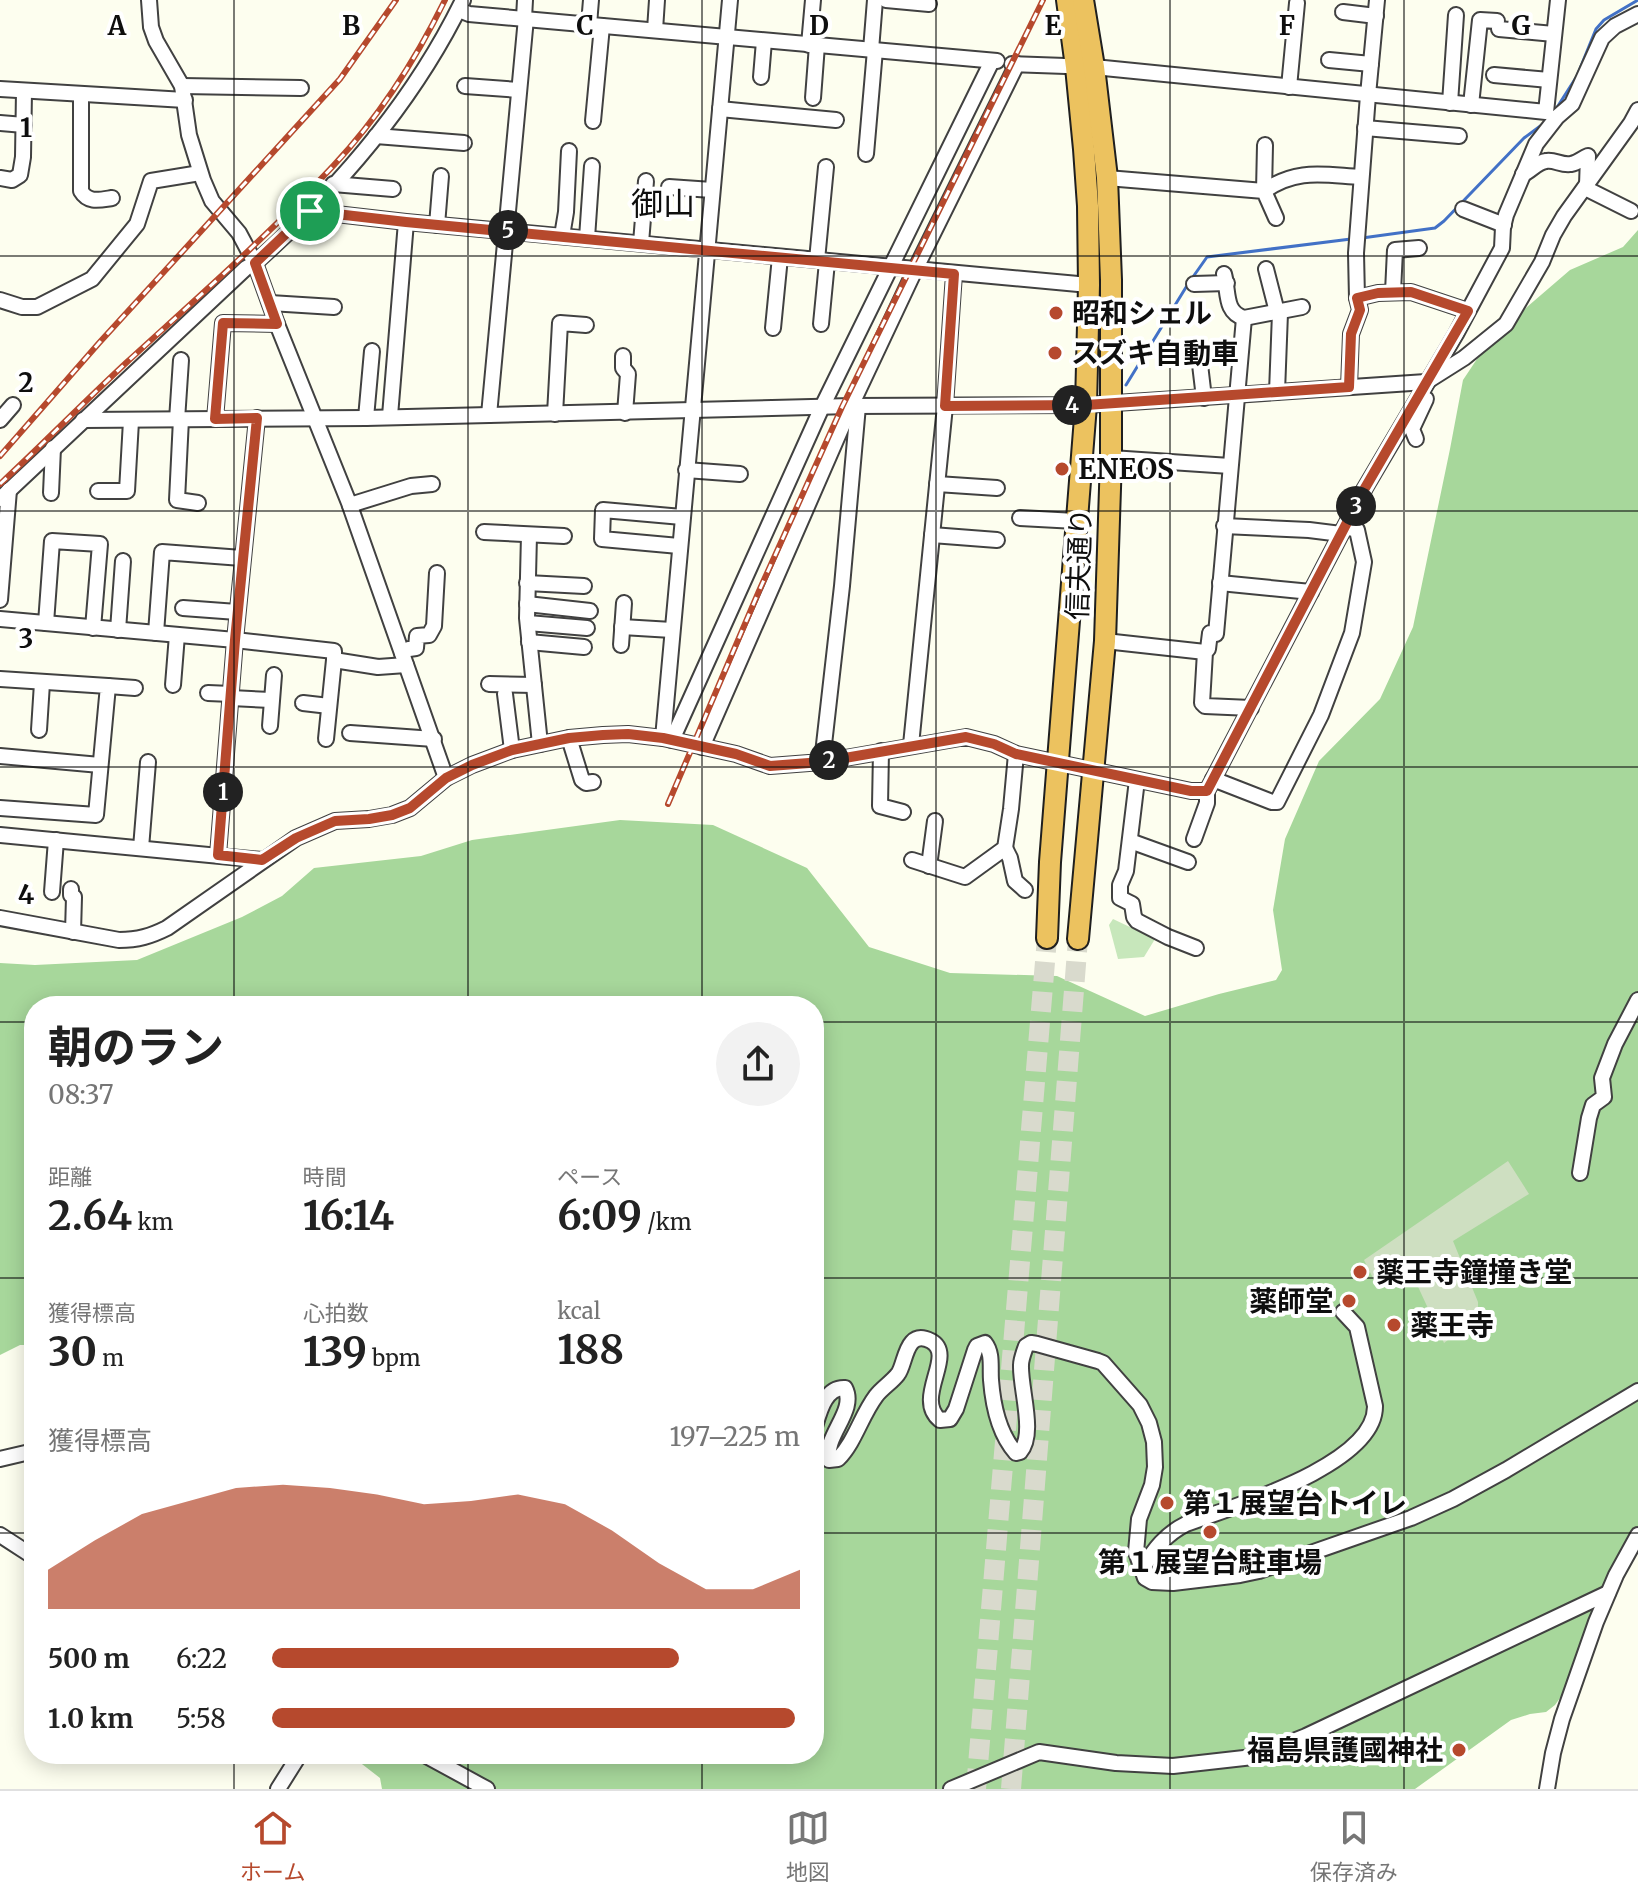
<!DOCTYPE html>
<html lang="ja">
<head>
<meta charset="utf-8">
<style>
  body { margin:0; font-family:Merriweather,"Noto Sans JP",serif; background:#f2f2f2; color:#222; height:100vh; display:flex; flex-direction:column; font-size:30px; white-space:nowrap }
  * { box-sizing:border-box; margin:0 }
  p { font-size:26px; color:#767676 }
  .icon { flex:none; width:44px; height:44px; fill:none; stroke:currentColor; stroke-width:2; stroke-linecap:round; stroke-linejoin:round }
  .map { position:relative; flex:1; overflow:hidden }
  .sheet { position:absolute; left:24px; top:996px; width:800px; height:768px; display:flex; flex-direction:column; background:#fff; border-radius:32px; box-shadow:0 4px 20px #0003 }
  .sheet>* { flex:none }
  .pin { position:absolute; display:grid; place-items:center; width:68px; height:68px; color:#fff; margin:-34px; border:4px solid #fff; border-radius:50%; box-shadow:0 2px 8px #0007 }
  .km { position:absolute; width:40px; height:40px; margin:-20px; border-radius:50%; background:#222; color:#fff; font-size:22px; line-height:40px; text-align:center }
  .round { display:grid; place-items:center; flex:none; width:84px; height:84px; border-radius:42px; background:#f2f2f2 }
  .summary { display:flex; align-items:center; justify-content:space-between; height:136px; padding:0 24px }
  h1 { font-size:44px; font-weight:700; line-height:60px }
  .metrics { display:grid; grid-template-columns:repeat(3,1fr); gap:12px; height:136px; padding:8px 24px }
  .metrics div { display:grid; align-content:center }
  .metrics b { font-size:40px; font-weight:700 }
  .metrics small { font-size:22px; font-weight:400 }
  .metrics p { font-size:22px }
  .chart { height:224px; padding:16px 24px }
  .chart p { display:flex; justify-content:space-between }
  .chart svg { width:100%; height:144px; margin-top:8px; fill:#b6492d; opacity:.7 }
  ul { padding:0 24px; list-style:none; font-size:26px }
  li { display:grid; grid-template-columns:128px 96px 1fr; align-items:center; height:60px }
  li i { height:20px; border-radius:10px; background:#b6492d }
  .tabs { display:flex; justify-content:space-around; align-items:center; height:112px; border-top:2px solid #e0e0e0; background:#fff; font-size:22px; color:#767676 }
  .tabs a { display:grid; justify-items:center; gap:4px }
  .tabs .active { color:#b6492d }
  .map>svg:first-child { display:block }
  .green { fill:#c7e7bb }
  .forest { fill:#a7d79b }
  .cemetery { fill:#cedfc1 }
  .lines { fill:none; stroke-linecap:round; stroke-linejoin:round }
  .stream { stroke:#4271c6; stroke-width:3 }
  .highway-tunnel { stroke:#d9dacd; stroke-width:20; stroke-dasharray:20 10; stroke-linecap:butt }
  .minor-casing { stroke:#414141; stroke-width:18 }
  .highway-casing { stroke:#1f1f1f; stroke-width:24 }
  .minor { stroke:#fff; stroke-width:14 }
  .highway { stroke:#ecc25f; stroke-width:20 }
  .rail-casing { stroke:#b6492d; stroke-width:6 }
  .rail { stroke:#fff; stroke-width:3; stroke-dasharray:9; stroke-linecap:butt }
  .route-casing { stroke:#fff; stroke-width:16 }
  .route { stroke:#b6492d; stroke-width:10 }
  .grid { fill:none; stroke:#0e0e0e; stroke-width:2; stroke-opacity:0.55 }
  .poi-dot { fill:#b6492d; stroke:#fff; stroke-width:3 }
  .labels { text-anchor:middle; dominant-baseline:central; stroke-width:8; stroke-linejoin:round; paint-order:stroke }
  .poi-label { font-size:28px; font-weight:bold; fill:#0e0e0e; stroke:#fff; text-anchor:start }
  .street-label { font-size:28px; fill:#0e0e0e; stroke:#fff }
  .quarter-label { font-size:32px; fill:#0e0e0e; stroke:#fff }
  .grid-label { font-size:26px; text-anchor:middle; font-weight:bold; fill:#0e0e0e; stroke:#fff; stroke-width:8; stroke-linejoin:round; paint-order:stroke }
</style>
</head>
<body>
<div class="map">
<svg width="1638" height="1789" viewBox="0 0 1638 1789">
  <rect width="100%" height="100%" fill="#fdfeef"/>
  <path class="green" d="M1113,919L1155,939L1144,957L1118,959L1109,925Z"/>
  <path class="forest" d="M1638,230V1526L1612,1575L1565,1691L1555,1705L1546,1712L1530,1714L1511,1720L1415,1789H382L380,1778L349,1754H814V1006H34V1345H20L0,1355V963L35,965L137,960L242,917L282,896L314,868L421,856L472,840L620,820L713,825L807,868L869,947L950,973L1057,976L1145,1016L1219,994L1276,980L1282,970L1273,910L1285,839L1319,761L1380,699L1413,627L1450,449L1463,380L1477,359L1527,307L1570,270L1623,247Z"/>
  <path class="cemetery" d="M1508,1161L1529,1194L1453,1241L1478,1302V1317L1444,1343L1408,1265L1376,1284L1364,1260Z"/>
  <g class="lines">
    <g class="stream">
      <path d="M1556,109L1577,76L1596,29L1604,20L1638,0"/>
      <path d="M1362,238L1435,228L1444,221L1524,138L1547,121"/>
      <path d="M1126,385L1188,284L1207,257L1351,239"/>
    </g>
    <g class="highway-tunnel">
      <path d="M976,1789L1047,938"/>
      <path d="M1011,1789L1078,939"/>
    </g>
    <defs>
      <g id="minor">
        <path d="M149,0L151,27L156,41L182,86L189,135L203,180L212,201L239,233L255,263L277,324L349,503L446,778"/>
        <path d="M886,0L929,4"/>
        <path d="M459,10L469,14L997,61"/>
        <path d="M1343,12L1376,16"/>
        <path d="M524,18L525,0"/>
        <path d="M589,24L591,0"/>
        <path d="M1499,29L1554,34"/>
        <path d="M655,30L657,0"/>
        <path d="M809,45L813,0"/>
        <path d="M871,50L875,0"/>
        <path d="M1329,60L1371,64"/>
        <path d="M1012,64L1094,67L1546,112L1558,0"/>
        <path d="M1494,75L1549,80"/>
        <path d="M761,77L764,41"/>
        <path d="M182,86L301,88"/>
        <path d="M465,86L519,90"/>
        <path d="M1289,87L1297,3"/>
        <path d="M0,89L185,100"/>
        <path d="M81,95V191C88,203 99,200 112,198"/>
        <path d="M813,98L817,45"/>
        <path d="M1450,103L1456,15"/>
        <path d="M1471,105L1480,20L1497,21"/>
        <path d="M720,109L836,120"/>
        <path d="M593,121L602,26"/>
        <path d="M0,123L24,125"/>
        <path d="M1365,128L1459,136"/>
        <path d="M376,136L464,143"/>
        <path d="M866,154L875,50"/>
        <path d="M1523,174C1531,171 1537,162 1546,161C1554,159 1562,166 1571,164C1578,163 1582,158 1588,156L1587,185"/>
        <path d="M0,178L12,180L20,175L23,157L24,91"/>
        <path d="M1107,178L1264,191L1276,218"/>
        <path d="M333,184L393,189"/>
        <path d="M669,187L712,190"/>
        <path d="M1585,188L1631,211"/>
        <path d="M1264,191C1297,168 1323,175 1361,177"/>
        <path d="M1264,191L1265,145"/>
        <path d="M1463,209L1504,225"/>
        <path d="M310,211L406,222L1089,285"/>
        <path d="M437,225L441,176"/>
        <path d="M562,236L566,212L569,151"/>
        <path d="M587,238L592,166"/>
        <path d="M641,243L646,181"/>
        <path d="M817,260L826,167"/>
        <path d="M1266,269L1276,308L1280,313L1277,392"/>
        <path d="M1224,274C1229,292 1224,312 1244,318L1302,307"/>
        <path d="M1194,284L1227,283"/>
        <path d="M1393,292L1395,250L1419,248"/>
        <path d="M1357,298L1378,293L1411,292L1468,311"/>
        <path d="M0,300L22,307H37L92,279L137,224L151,181L200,173"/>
        <path d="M270,303L334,307"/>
        <path d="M1244,318L1216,634L1210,633L1208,649L1205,652L1202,703L1205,706L1251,708"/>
        <path d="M821,324L827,262"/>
        <path d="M773,328L780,257"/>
        <path d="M623,356V368L628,374L625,413"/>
        <path d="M1199,356L1204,398"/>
        <path d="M1349,387L1351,334L1360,310L1357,298L1356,253L1368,95L1377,0"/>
        <path d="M555,414L560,323L586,325"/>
        <path d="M489,415L526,18"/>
        <path d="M390,416L406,222"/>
        <path d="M366,418L372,351"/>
        <path d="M181,419L177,500L198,503"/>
        <path d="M215,419L223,323L277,324"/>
        <path d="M0,420L13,405"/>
        <path d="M83,420L366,418L851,406L1086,405L1426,382L1464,358L1506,324L1542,262L1553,235L1564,216L1631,123L1638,110"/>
        <path d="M177,420L181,360"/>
        <path d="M1416,439L1412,429L1426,399"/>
        <path d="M1111,458L1230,466"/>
        <path d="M686,470L740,474"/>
        <path d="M937,484L997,488"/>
        <path d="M98,491H127L131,421"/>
        <path d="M51,493L53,448"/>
        <path d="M0,499L246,268L255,263C338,189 414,101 463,0"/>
        <path d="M350,505L411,486L432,484"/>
        <path d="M1020,518L1076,521"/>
        <path d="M1224,526L1309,530L1341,534"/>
        <path d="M484,532L564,536"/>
        <path d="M529,535L527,618L540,744"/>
        <path d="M932,535L997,540"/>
        <path d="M679,546L602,539L603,510L682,517"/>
        <path d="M527,583L584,586"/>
        <path d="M1220,583L1311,592"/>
        <path d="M0,600L9,490"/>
        <path d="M527,604L590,611"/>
        <path d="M183,608L237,612"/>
        <path d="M0,619L235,640L334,651V660L378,667L406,665"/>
        <path d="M46,623L52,541L100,544L93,628"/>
        <path d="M528,623L587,628"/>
        <path d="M622,627L672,630"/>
        <path d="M118,630L123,561"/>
        <path d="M156,633L162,552L242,558"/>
        <path d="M1105,641L1205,652"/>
        <path d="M529,642L584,647"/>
        <path d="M621,645L624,603"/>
        <path d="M402,653L409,649L416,648L417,636L429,635L434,626L437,573"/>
        <path d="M0,679L108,686L96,815L0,808"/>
        <path d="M489,684L534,685"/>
        <path d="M173,685L177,635"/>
        <path d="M108,686L135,688"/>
        <path d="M208,693L231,694"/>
        <path d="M505,694L512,750"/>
        <path d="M231,698L271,700"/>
        <path d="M303,703L329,706"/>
        <path d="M270,726L274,675"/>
        <path d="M39,730L42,683"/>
        <path d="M350,733L434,739"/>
        <path d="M569,738L582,780L586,783L593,782"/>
        <path d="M663,738L730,0"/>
        <path d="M326,739L334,660"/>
        <path d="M672,740L822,407L992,61"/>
        <path d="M911,745L945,406L954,274"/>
        <path d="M702,747L851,406L915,270L1017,64"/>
        <path d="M881,751L880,806L903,812"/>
        <path d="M0,756L100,765"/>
        <path d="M822,762L842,586L858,406"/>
        <path d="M1213,779L1272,802H1277L1321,715L1352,633L1364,562L1357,530L1345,527"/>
        <path d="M1137,780L1126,871L1120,885V898L1132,904L1134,917L1137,921L1168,937L1196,948"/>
        <path d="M0,835L262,860"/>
        <path d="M1194,839L1207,803V791L1365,488L1456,334L1502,248L1503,227L1506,215L1536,144L1557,117L1572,104L1602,38L1615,26L1638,14"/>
        <path d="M1130,841L1188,862"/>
        <path d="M141,848L148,762"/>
        <path d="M1005,848L1010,858L1015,881L1025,890"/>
        <path d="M218,855L235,640L257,418"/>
        <path d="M912,860L965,877L1005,848L1011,809L1016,754"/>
        <path d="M929,866L935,821"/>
        <path d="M71,889V895L74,897L73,932"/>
        <path d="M52,892L56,840"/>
        <path d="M0,918L119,940C138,940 151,936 167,928L296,838L335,821L369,819L392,815L410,808L446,778L472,765L512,750L569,738L603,735L628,734L663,738L736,754L770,766L822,762L966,737L994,744L1016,754L1191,791H1207"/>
        <path d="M1580,1173L1589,1118L1593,1105L1604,1097L1602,1078L1615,1044L1638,1000"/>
        <path d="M814,1430C819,1414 824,1387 845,1388C857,1411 824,1435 829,1460L838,1459C855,1442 861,1416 876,1396C882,1388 892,1382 898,1374C906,1364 905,1328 931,1341C957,1355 913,1398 940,1420L950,1419L956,1409L975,1350L977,1346L985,1343C993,1353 990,1368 991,1380C993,1406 999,1434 1016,1453L1020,1452C1036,1434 1020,1389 1021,1365C1021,1359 1024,1352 1026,1346L1031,1343L1037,1344L1098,1361L1103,1363L1140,1405L1149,1423L1154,1442L1155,1467L1152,1485L1139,1519L1136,1552L1145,1578L1152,1582L1173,1583L1240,1575L1259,1571L1411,1518L1453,1499L1506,1470L1638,1391"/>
        <path d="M0,1459L34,1451"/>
        <path d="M0,1535L34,1557"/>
        <path d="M1143,1568C1154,1549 1166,1534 1186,1524C1232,1507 1376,1465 1375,1406L1357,1327L1343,1312"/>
        <path d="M423,1754L487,1789"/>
        <path d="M278,1789L300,1754"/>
        <path d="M951,1789L1039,1752L1116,1763L1173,1766L1253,1757L1306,1736L1608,1593"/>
        <path d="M1547,1789L1553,1753L1562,1719L1596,1622L1616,1575L1638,1535"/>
      </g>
      <g id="highway">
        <path d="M1047,938L1050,862L1086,405L1089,285L1088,206L1084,149L1076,67L1067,0"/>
        <path d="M1078,939L1105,641L1111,458V280L1107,178L1094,67L1083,0"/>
      </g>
    </defs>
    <use href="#minor" class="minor-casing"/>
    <use href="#highway" class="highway-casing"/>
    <use href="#minor" class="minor"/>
    <use href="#highway" class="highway"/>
    <defs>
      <g id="rail">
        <path d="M0,456L99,343L340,79L396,0"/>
        <path d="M0,484C43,444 84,402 127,362C197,298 269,235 334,165C379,117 416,59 445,0"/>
        <path d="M668,804L759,591L842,407L1043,0"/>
      </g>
    </defs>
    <use href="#rail" class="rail-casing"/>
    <use href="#rail" class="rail"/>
  </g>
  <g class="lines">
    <defs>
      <path id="route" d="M310,211L406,222L954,274L945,406L1086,405L1349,387L1351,334L1360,310L1357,298L1378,293L1411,292L1468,311L1365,488L1207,791H1191L1016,754L994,744L966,737L822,762L770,766L736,754L663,738L628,734L603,735L569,738L512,750L472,765L446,778L410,808L392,815L369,819L335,821L296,838L262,860L218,855L235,640L257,418L215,419L223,323L277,324L255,263Z"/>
    </defs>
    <use href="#route" class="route-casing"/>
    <use href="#route" class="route"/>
  </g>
  <path class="grid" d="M234,0V1006M468,0V1006M702,0V1006M936,0V1789M1170,0V1789M1404,0V1789M0,256H1638M0,511H1638M0,767H1638M0,1022H34M814,1022H1638M0,1278H34M814,1278H1638M0,1533H34M814,1533H1638M234,1754V1789M468,1754V1789M702,1754V1789"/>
  <g class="poi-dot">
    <circle cx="1056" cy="313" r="8"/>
    <circle cx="1055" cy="353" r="8"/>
    <circle cx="1062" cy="469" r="8"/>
    <circle cx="1360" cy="1272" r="8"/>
    <circle cx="1349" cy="1301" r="8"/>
    <circle cx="1394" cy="1325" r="8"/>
    <circle cx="1167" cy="1503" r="8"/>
    <circle cx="1210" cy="1532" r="8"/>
    <circle cx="1459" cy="1750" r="8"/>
  </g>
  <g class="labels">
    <g class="poi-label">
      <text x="1072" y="313">昭和シェル</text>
      <text x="1071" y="353">スズキ自動車</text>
      <text x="1078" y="469">ENEOS</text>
      <text x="1376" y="1272">薬王寺鐘撞き堂</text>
      <text x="1333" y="1301" text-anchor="end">薬師堂</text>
      <text x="1410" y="1325">薬王寺</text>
      <text x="1183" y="1503">第１展望台トイレ</text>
      <text x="1210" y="1562" text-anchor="middle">第１展望台駐車場</text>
      <text x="1443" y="1750" text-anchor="end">福島県護國神社</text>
    </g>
    <g class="street-label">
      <text transform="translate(1079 564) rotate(-88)">信夫通り</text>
    </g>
    <g class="quarter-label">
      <text x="663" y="204">御山</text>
    </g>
  </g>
  <g class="grid-label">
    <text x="117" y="35">A</text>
    <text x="351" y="35">B</text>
    <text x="585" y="35">C</text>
    <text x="819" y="35">D</text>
    <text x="1053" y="35">E</text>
    <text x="1287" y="35">F</text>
    <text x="1521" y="35">G</text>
    <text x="26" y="137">1</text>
    <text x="26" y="392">2</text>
    <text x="26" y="648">3</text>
    <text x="26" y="904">4</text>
  </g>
</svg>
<div class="pin" style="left:310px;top:211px;background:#1e9e55"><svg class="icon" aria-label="arrive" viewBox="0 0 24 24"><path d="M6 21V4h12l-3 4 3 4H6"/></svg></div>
<b class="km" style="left:223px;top:792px">1</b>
<b class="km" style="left:829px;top:760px">2</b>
<b class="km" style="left:1356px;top:506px">3</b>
<b class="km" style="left:1072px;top:405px">4</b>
<b class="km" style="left:508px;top:230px">5</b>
<section class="sheet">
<div class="summary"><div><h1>朝のラン</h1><p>08:37</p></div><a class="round"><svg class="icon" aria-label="share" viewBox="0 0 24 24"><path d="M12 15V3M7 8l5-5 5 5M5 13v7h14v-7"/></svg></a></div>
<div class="metrics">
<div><p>距離</p><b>2.64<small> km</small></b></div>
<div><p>時間</p><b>16:14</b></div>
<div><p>ペース</p><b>6:09<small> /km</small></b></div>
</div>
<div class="metrics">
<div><p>獲得標高</p><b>30<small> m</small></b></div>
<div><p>心拍数</p><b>139<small> bpm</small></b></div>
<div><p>kcal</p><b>188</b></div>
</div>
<div class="chart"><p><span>獲得標高</span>197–225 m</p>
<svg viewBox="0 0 160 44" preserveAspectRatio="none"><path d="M0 44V32L10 23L20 15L30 11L40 7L50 6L60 7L70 9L80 12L90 11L100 9L110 12L120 20L130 30L140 38L150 38L160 32V44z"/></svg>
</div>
<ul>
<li><b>500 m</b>6:22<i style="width:77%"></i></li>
<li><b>1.0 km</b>5:58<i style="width:99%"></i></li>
</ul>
</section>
</div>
<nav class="tabs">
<a class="active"><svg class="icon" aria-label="home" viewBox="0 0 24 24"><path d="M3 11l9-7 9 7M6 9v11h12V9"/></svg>ホーム</a>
<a><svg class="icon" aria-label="map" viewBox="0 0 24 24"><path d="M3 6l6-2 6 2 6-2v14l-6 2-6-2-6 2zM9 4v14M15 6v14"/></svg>地図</a>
<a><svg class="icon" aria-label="saved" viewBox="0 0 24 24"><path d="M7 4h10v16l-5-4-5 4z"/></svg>保存済み</a>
</nav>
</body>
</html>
